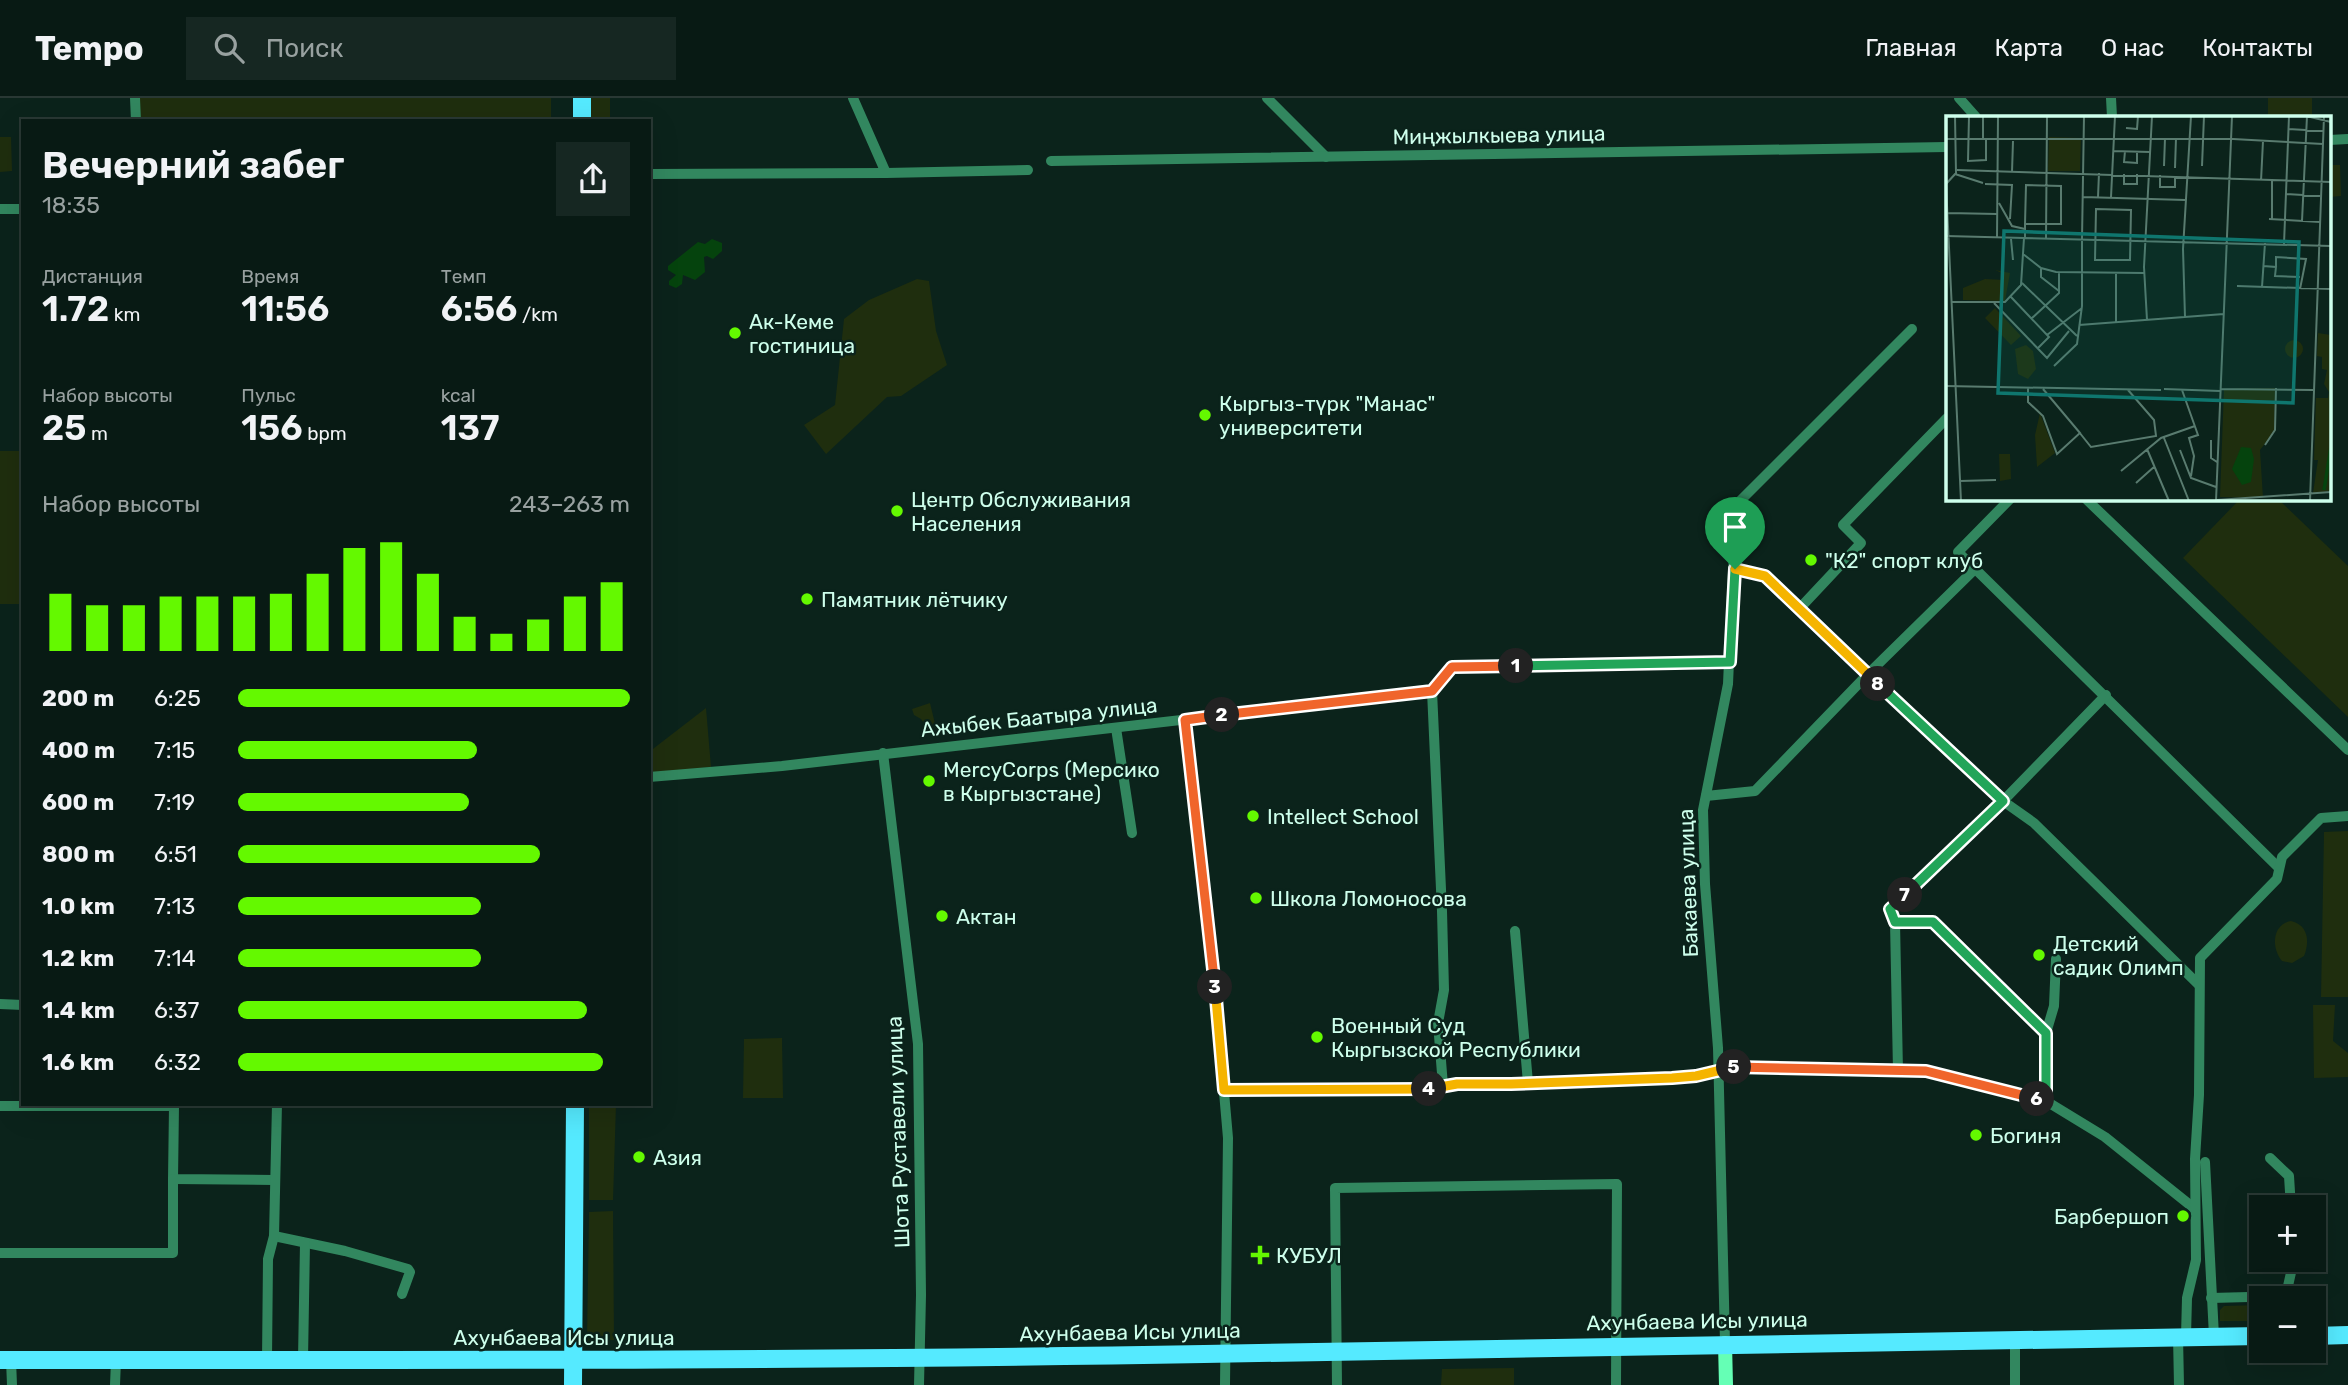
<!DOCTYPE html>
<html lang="ru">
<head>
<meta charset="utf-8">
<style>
  body { margin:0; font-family:Rubik,sans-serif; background:#162722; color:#f1f3f6; height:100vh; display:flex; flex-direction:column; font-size:26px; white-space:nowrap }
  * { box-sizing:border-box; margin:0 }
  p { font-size:23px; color:#98a1a0 }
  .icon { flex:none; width:38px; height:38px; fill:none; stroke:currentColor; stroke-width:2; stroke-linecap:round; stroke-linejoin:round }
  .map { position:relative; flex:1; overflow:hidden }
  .drawer { position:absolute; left:21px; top:21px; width:630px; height:987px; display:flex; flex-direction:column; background:#081a14; border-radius:0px; box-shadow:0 7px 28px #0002,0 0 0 2px #293834 }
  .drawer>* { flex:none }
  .fabs { position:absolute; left:2249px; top:1097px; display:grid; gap:14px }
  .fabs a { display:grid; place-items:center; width:77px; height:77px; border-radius:0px; background:#081a14; box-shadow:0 7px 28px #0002,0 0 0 2px #293834; font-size:35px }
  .pin { position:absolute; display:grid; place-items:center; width:60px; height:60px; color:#fff; margin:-72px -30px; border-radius:50% 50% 50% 0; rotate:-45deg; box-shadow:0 0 7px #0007 }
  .pin .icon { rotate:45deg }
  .km { position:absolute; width:35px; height:35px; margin:-18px; border-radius:50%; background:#222; color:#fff; font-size:19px; line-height:35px; text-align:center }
  .round { display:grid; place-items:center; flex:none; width:74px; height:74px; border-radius:0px; background:#162722 }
  .overview { display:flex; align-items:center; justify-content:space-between; height:119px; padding:0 21px }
  h1 { font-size:38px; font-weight:600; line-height:52px }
  .figures { display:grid; grid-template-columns:repeat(3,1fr); gap:10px; height:119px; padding:7px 21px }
  .figures div { display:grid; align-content:center }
  .figures b { font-size:35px; font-weight:600 }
  .figures small { font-size:19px; font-weight:400 }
  .figures p { font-size:19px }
  .chart { height:196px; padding:14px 21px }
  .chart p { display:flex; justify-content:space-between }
  .chart svg { width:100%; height:126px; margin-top:7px; stroke:#64f900; stroke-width:6 }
  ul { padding:0 21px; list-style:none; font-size:23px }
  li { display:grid; grid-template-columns:112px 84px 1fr; align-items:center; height:52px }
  li i { height:18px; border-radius:9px; background:#64f900 }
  header { display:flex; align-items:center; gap:42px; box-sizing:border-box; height:98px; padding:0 35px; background:#081a14; border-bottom:2px solid #293834 }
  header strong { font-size:33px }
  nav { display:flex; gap:38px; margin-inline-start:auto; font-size:24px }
  .search { width:490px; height:63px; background:#162722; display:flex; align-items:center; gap:18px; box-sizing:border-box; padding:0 24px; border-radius:0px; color:#98a1a0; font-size:26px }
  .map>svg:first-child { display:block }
  .green { fill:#1f2e0e }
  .water { fill:#05430d }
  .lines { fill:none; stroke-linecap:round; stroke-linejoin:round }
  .minor { stroke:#32875f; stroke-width:10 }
  .secondary { stroke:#65ffb5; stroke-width:14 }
  .primary { stroke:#55eaff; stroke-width:18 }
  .split-1-casing { stroke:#fff; stroke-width:14 }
  .split-2-casing { stroke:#fff; stroke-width:14 }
  .split-3-casing { stroke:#fff; stroke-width:14 }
  .split-4-casing { stroke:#fff; stroke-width:14 }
  .split-5-casing { stroke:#fff; stroke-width:14 }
  .split-6-casing { stroke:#fff; stroke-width:14 }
  .split-7-casing { stroke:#fff; stroke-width:14 }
  .split-8-casing { stroke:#fff; stroke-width:14 }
  .split-9-casing { stroke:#fff; stroke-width:14 }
  .split-1 { stroke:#22a559; stroke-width:9 }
  .split-2 { stroke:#f0652b; stroke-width:9 }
  .split-3 { stroke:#f0652b; stroke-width:9 }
  .split-4 { stroke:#f5b400; stroke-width:9 }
  .split-5 { stroke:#f5b400; stroke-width:9 }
  .split-6 { stroke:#f0652b; stroke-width:9 }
  .split-7 { stroke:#22a559; stroke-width:9 }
  .split-8 { stroke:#22a559; stroke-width:9 }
  .split-9 { stroke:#f5b400; stroke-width:9 }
  .poi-dot { fill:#64f900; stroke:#0b231b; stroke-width:2.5 }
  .labels { text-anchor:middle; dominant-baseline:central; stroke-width:5; stroke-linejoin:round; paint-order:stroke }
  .street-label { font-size:21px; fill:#ceffec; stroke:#0b231b }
  .poi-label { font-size:21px; fill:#ceffec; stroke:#0b231b; text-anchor:start }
  .inset-river { fill:none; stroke:#05430d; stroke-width:3.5 }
  .inset-road { fill:none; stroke:#597b6f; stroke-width:2 }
  .view { fill:#0f766e; fill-opacity:0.15; stroke:#0f766e; stroke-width:3.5 }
  .inset-edge { fill:none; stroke:#ceffec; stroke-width:3.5 }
</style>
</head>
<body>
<header>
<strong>Tempo</strong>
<div class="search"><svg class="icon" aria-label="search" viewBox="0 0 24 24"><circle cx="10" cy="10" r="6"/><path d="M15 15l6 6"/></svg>Поиск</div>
<nav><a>Главная</a><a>Карта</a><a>О нас</a><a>Контакты</a></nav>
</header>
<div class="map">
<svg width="2348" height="1287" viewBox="0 0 2348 1287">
  <rect width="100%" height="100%" fill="#0b231b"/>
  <g class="green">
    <rect x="139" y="0" width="412" height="23"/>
    <path d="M591,0H610V23H590Z"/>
    <rect x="2268" y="0" width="44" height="19"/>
    <path d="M0,39H11L12,73L0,74Z"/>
    <path d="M2329,67H2340L2341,98L2329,99Z"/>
    <path d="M917,181L929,183L936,233L947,267L901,298L887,299L826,356L804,327L835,307L844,221L869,202Z"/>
    <rect x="0" y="353" width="23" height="153"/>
    <path d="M2240,401H2278L2348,468V619L2183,460Z"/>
    <path d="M930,605L936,630L929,632L921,621L914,617L912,611Z"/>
    <path d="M706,610L711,669L649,675V654Z"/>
    <path d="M2348,733V899H2321L2324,734Z"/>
    <path d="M2291,823C2308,827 2310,843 2304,858L2292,865L2282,863C2271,850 2272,826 2291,823Z"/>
    <path d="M2313,907H2335L2333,943L2348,955V979L2314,980Z"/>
    <path d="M782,940L783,1000H743L744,941Z"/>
    <path d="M589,1006H616L613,1102H589Z"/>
    <path d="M613,1113L614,1242L587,1243L589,1114Z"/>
    <path d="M2261,1207V1223H2220V1212L2224,1208Z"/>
    <path d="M1514,1270V1287H1441L1442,1271Z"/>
  </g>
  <path class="water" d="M712,141L722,145V153L713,161L707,158L704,159L705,174L695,182L683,177L682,186L676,190L669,187V183L676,177L668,172V168L698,144L705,146Z"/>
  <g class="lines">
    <g class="minor">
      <path d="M135,0L136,23"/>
      <path d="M853,0L886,75"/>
      <path d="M1267,0L1326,59"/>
      <path d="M1959,0L1976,19"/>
      <path d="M2111,0L2112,19"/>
      <path d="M2329,42L2348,41"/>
      <path d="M1051,63L1947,49"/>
      <path d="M649,76L886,75L1028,72"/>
      <path d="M0,111H23"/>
      <path d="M2010,401L1958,454L2279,770"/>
      <path d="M2086,401L2348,652"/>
      <path d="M1735,471L1765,478L2003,703L2034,725L2199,887"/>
      <path d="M1800,510L1861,445L1843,427L1947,320"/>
      <path d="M1432,593L1442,813L1444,892L1438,925L1443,988"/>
      <path d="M1432,593L1452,569L1730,564"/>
      <path d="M1185,622L1211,845L1228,1040L1225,1287"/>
      <path d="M1116,630L1132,735"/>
      <path d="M883,655L918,946L921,1197L919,1287"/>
      <path d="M649,679L782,668L1432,593"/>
      <path d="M1706,698L1755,693L1868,576L1976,470"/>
      <path d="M1895,824H1933L2046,935V1003"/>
      <path d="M1515,833L1528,985"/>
      <path d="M0,906L23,907"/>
      <path d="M2046,935L2054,908L2056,861"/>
      <path d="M1898,973L1895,824L1890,812L2003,703L2106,597"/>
      <path d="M1225,992L1426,991L1457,986H1511L1672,980L1696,978L1740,968L1926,973L2046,1003L2105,1039L2195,1111"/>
      <path d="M0,1008H174L173,1081L274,1082"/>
      <path d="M2270,1060L2289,1078L2291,1110"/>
      <path d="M2205,1064L2214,1238"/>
      <path d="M274,1138L345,1153L408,1171L410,1174L402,1196"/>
      <path d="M0,1155H173V1081"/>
      <path d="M2211,1200L2287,1198"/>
      <path d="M2287,1200C2286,1187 2293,1176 2292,1162"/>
      <path d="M2178,1238L2179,1287"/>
      <path d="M2186,1238L2187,1200L2196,1162L2195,1061L2199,997L2200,860L2277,781L2282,759L2321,720L2348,718"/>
      <path d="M2015,1240V1287"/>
      <path d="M1725,1245L1718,950L1705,786L1703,712L1728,586L1736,407L1912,231"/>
      <path d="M11,1262L12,1287"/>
      <path d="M267,1262L268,1161L274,1138L277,1006"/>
      <path d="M303,1262L305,1145"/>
      <path d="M115,1287L116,1262"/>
      <path d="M1337,1287L1335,1090L1617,1086L1616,1287"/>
    </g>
    <path class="secondary" d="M1725,1245L1726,1287"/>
    <g class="primary">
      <path d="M582,23V0"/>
      <path d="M2314,1238L2348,1237"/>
      <path d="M0,1262C402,1262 803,1263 1204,1256C1557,1250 1909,1241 2261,1238"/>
      <path d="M573,1287L575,1006"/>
    </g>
  </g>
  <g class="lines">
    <defs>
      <path id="split-1" d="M1516,568L1730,564L1735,471"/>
      <path id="split-2" d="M1222,617L1432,593L1452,569L1516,568"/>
      <path id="split-3" d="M1215,889L1185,622L1222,617"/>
      <path id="split-4" d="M1215,889L1224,992L1429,991"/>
      <path id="split-5" d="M1429,991L1457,986H1511L1672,980L1696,978L1734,969"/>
      <path id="split-6" d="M1734,969L1926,973L2037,1001"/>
      <path id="split-7" d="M1905,797L1890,811L1895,824H1933L2046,935V1003L2037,1001"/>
      <path id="split-8" d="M1878,586L2003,703L1905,797"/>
      <path id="split-9" d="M1735,471L1765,478L1878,586"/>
    </defs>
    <use href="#split-1" class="split-1-casing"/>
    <use href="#split-2" class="split-2-casing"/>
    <use href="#split-3" class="split-3-casing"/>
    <use href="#split-4" class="split-4-casing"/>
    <use href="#split-5" class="split-5-casing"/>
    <use href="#split-6" class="split-6-casing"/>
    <use href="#split-7" class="split-7-casing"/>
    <use href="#split-8" class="split-8-casing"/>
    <use href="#split-9" class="split-9-casing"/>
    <use href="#split-1" class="split-1"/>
    <use href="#split-2" class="split-2"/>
    <use href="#split-3" class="split-3"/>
    <use href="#split-4" class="split-4"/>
    <use href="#split-5" class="split-5"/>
    <use href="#split-6" class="split-6"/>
    <use href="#split-7" class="split-7"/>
    <use href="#split-8" class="split-8"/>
    <use href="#split-9" class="split-9"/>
  </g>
  <g class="poi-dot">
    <circle cx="735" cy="235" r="7"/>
    <circle cx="1205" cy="317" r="7"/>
    <circle cx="897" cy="413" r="7"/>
    <circle cx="1811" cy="462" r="7"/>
    <circle cx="807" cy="501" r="7"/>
    <circle cx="929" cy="683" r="7"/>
    <circle cx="1253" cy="718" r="7"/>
    <circle cx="1256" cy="800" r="7"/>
    <circle cx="942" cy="818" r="7"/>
    <circle cx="2039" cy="857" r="7"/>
    <circle cx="1317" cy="939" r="7"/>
    <circle cx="1976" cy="1037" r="7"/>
    <circle cx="639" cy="1059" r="7"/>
    <circle cx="2183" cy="1118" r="7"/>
    <path d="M1256.5 1146.5h7v7h7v7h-7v7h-7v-7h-7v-7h7z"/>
  </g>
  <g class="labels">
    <g class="street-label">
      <text transform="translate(1499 37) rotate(-1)">Миңжылкыева улица</text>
      <text transform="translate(1039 619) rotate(-6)">Ажыбек Баатыра улица</text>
      <text transform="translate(1688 785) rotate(-92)">Бакаева улица</text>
      <text transform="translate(898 1034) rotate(-92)">Шота Руставели улица</text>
      <text transform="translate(1697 1223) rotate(-1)">Ахунбаева Исы улица</text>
      <text transform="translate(1130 1234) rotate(-1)">Ахунбаева Исы улица</text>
      <text x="564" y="1239">Ахунбаева Исы улица</text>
    </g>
    <g class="poi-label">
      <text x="749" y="223">Ак-Кеме<tspan x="749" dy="24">гостиница</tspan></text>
      <text x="1219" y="305">Кыргыз-түрк "Манас"<tspan x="1219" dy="24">университети</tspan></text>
      <text x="911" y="401">Центр Обслуживания<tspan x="911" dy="24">Населения</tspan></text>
      <text x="1825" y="462">"К2" спорт клуб</text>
      <text x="821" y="501">Памятник лётчику</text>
      <text x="943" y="671">MercyCorps (Мерсико<tspan x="943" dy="24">в Кыргызстане)</tspan></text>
      <text x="1267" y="718">Intellect School</text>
      <text x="1270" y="800">Школа Ломоносова</text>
      <text x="956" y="818">Актан</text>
      <text x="2053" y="845">Детский<tspan x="2053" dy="24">садик Олимп</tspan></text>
      <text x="1331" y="927">Военный Суд<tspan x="1331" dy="24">Кыргызской Республики</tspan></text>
      <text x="1990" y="1037">Богиня</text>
      <text x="653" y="1059">Азия</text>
      <text x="2169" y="1118" text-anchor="end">Барбершоп</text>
      <text x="1276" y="1157">КУБУЛ</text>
    </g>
  </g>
  <g transform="translate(1946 18)">
    <rect width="385" height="385" fill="#0b231b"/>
    <path d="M103,21L135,22L134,55H102ZM49,154L64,157L59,185L17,184V172L39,163L58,164V158ZM49,192L75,220L65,229L39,202ZM372,217L385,219V375L367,377L372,344H368L370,282H382L383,276L378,268L381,254L376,253V241L371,240ZM339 233a9 9 0 1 1 18 0a9 9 0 1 1-18 0ZM80,229L87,235L90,253L82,263L72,258L69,233ZM329,272L328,316L314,334L317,382L274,381L278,273ZM94,297L109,337L91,351L89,319ZM53,338H64L65,363L54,365Z" fill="#1f2e0e"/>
    <path d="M295,331L305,332L308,343L305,366L296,369L286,353Z" fill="#05430d"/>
    <path class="inset-river" d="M378,374L385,331"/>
    <path class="inset-road" d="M23,0L22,45L40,44V24M360,0L385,6M180,12L191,13L192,0M342,13L377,15M0,23H287L377,28M37,24V0M167,35L204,36M179,35L178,46L191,47V36M218,50L219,22M256,50L258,0M229,52L230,22M11,54L385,66M66,56L67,25M9,58L37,67M178,58V68H191V58M214,59V71H229V60M315,65L317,25M0,68L15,385M0,68L10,57L9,0M39,68L66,69L64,103M340,78L374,80M137,81L239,84M152,81L153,57M165,81L169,0M53,87L66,110L79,113M150,93L185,94L184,144H149ZM2,97L51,98M323,103L374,106M326,103V65M356,105L361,0M79,108H115V70L80,69L79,108V121M0,120L385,130M51,121L52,0M100,122L101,0M65,123L67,144M136,123L138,0M338,128L343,0M77,138L95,152L110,156L198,157M317,150L330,151L329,160L354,161M330,151V141L360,143L354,173M95,152V161L113,175M76,167L131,220M291,170L385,173M316,171L319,127M65,181L103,221L92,232M6,186H59L75,169L78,122M48,187L101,242L123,215M239,201L237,133L245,0M85,203L113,177V157M201,204L198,151L206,0M170,206V157M133,209L278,198M101,219L136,192M108,250L131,228L136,190V124M0,270L215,274M82,272V286L97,300L111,338L134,317L97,273M218,273L274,275M274,273L367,274M236,274L252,319L243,322L248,340L245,360M133,316L145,331L210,320L208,304L182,274M218,322L243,385M265,324V342L271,346M319,329L329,314L330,272M201,333L223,385M234,334L245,362L270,371M175,355L215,322L249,310M14,365L50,364M190,367L209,350M271,384L385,376M270,385L286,0M364,385L378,0"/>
    <path class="view" d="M58,115L353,126L347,287L52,277Z"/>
    <rect width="385" height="385" class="inset-edge"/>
  </g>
</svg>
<div class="fabs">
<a>+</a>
<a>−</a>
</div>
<div class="pin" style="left:1735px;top:471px;background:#1e9e55"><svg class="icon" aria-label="arrive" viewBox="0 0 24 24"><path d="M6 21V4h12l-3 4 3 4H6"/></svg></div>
<b class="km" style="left:1516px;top:568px">1</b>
<b class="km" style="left:1222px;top:617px">2</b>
<b class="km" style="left:1215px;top:889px">3</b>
<b class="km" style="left:1429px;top:991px">4</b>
<b class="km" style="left:1734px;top:969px">5</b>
<b class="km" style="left:2037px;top:1001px">6</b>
<b class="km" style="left:1905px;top:797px">7</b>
<b class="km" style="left:1878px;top:586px">8</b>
<section class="drawer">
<div class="overview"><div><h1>Вечерний забег</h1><p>18:35</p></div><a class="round"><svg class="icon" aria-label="share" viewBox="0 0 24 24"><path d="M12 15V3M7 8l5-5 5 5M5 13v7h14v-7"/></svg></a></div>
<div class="figures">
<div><p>Дистанция</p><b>1.72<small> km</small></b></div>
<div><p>Время</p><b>11:56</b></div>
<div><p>Темп</p><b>6:56<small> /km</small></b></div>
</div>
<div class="figures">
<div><p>Набор высоты</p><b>25<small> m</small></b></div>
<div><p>Пульс</p><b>156<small> bpm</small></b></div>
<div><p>kcal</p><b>137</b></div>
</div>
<div class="chart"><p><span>Набор высоты</span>243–263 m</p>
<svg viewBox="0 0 160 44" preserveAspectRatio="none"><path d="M5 44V24M15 44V28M25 44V28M35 44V25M45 44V25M55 44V25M65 44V24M75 44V17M85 44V8M95 44V6M105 44V17M115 44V32M125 44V38M135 44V33M145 44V25M155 44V20"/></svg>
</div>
<ul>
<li><b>200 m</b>6:25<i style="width:100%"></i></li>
<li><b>400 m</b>7:15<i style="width:61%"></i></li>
<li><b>600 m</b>7:19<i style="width:59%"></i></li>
<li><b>800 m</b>6:51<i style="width:77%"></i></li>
<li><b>1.0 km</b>7:13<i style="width:62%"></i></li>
<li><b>1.2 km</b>7:14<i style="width:62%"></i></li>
<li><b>1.4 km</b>6:37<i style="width:89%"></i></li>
<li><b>1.6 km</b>6:32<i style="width:93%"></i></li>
</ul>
</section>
</div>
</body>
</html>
